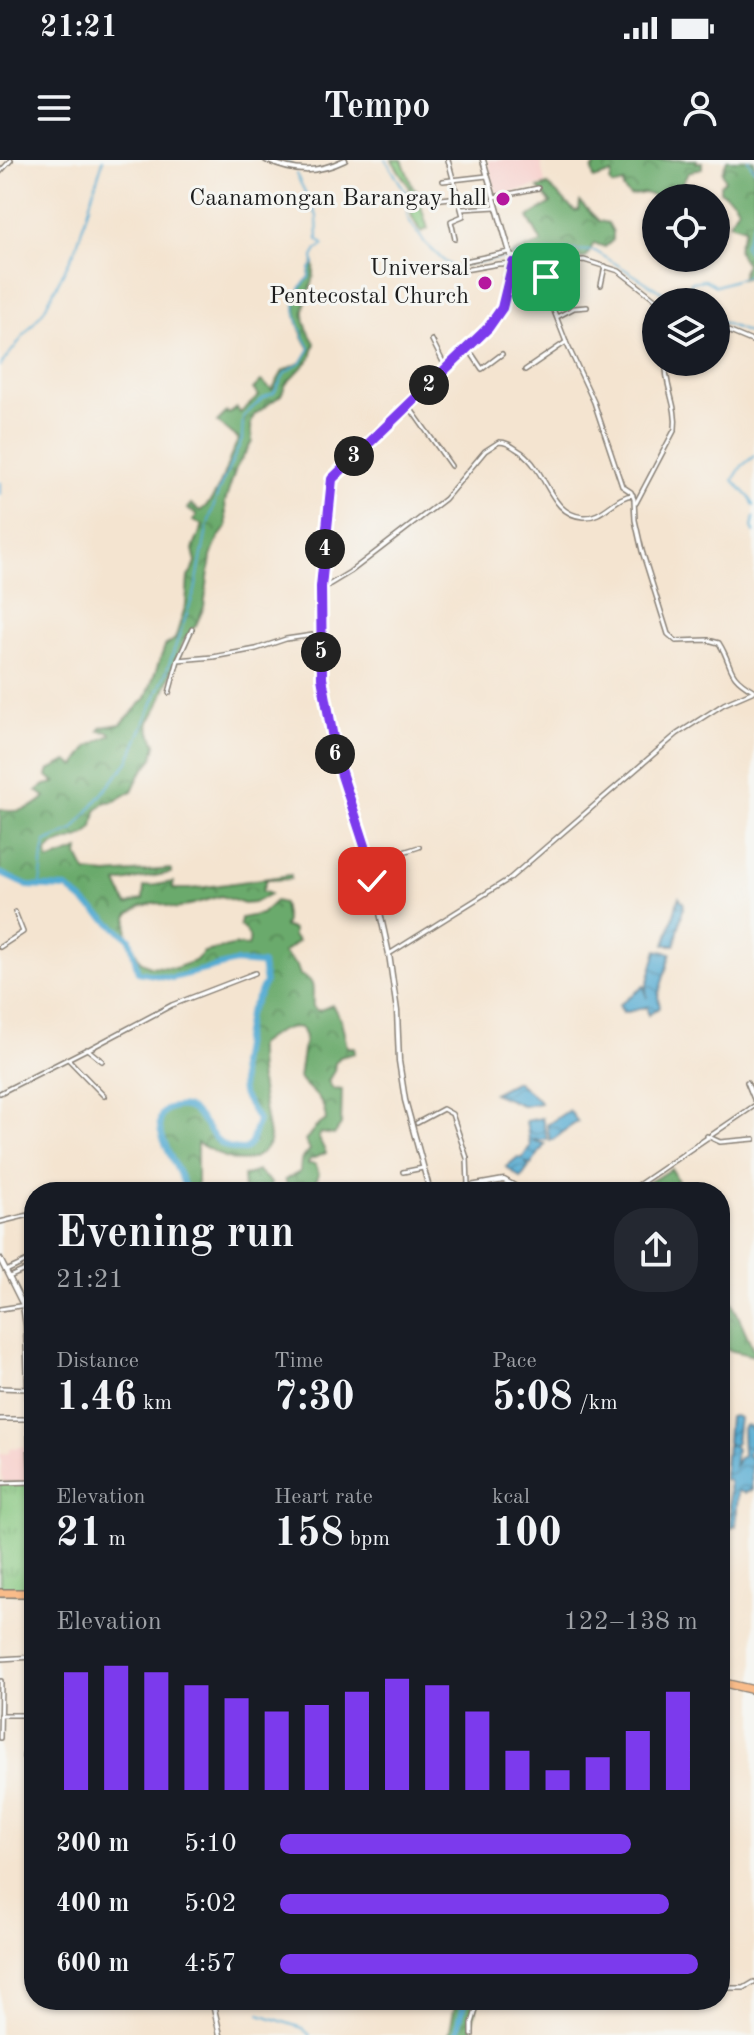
<!DOCTYPE html>
<html lang="en">
<head>
<meta charset="utf-8">
<style>
  body { margin:0; font-family:"Old Standard TT",serif; background:#242831; color:#f1f3f6; height:100vh; display:flex; flex-direction:column; font-size:30px; white-space:nowrap }
  * { box-sizing:border-box; margin:0 }
  p { font-size:26px; color:#9ea1a6 }
  .icon { flex:none; width:44px; height:44px; fill:none; stroke:currentColor; stroke-width:2; stroke-linecap:round; stroke-linejoin:round }
  .map { position:relative; flex:1; overflow:hidden }
  .side { position:absolute; left:24px; top:1022px; width:706px; height:828px; display:flex; flex-direction:column; background:#171b24; border-radius:32px; box-shadow:0 2px 6px #0004 }
  .side>* { flex:none }
  .buttons { position:absolute; left:642px; top:24px; display:grid; gap:16px }
  .buttons a { display:grid; place-items:center; width:88px; height:88px; border-radius:50%; background:#171b24; box-shadow:0 2px 6px #0004; font-size:40px }
  .pin { position:absolute; display:grid; place-items:center; width:68px; height:68px; color:#fff; margin:-34px; border-radius:16px; box-shadow:0 4px 12px #0006 }
  .km { position:absolute; width:40px; height:40px; margin:-20px; border-radius:50%; background:#222; color:#fff; font-size:22px; line-height:40px; text-align:center }
  .round { display:grid; place-items:center; flex:none; width:84px; height:84px; border-radius:32px; background:#242831 }
  .overview { display:flex; align-items:center; justify-content:space-between; height:136px; padding:0 32px }
  h1 { font-size:44px; font-weight:700; line-height:60px }
  .figures { display:grid; grid-template-columns:repeat(3,1fr); gap:12px; height:136px; padding:8px 32px }
  .figures div { display:grid; align-content:center }
  .figures b { font-size:40px; font-weight:700 }
  .figures small { font-size:22px; font-weight:400 }
  .figures p { font-size:22px }
  .chart { height:224px; padding:16px 32px }
  .chart p { display:flex; justify-content:space-between }
  .chart svg { width:100%; height:144px; margin-top:8px; stroke:#7c3aed; stroke-width:6 }
  ul { padding:0 32px; list-style:none; font-size:26px }
  li { display:grid; grid-template-columns:128px 96px 1fr; align-items:center; height:60px }
  li i { height:20px; border-radius:10px; background:#7c3aed }
  .status { display:flex; justify-content:space-between; align-items:center; height:56px; padding:0 40px; background:#171b24; direction:ltr }
  .status svg { height:22px; fill:currentColor }
  header { display:flex; justify-content:space-between; align-items:center; height:104px; padding:0 32px; background:#171b24; font-size:36px; font-weight:700 }
  .map>svg:first-child { display:block }
  .built { fill:#f7d0cc }
  .grass { fill:#84c57d; stroke:#50704c; stroke-width:2 }
  .forest { fill:url(#forest-crowns); stroke:#446344; stroke-width:2 }
  .park { fill:url(#park-tufts); stroke:#50704c; stroke-width:2 }
  .water { fill:url(#water-waves); stroke:#386477; stroke-width:2 }
  .lines { fill:none; stroke-linecap:round; stroke-linejoin:round }
  .stream { stroke:#55abd2; stroke-width:2 }
  .river { stroke:#55abd2; stroke-width:6 }
  .minor-casing { stroke:#888076; stroke-width:6 }
  .tertiary-casing { stroke:#888076; stroke-width:7 }
  .trunk-casing { stroke:#888076; stroke-width:10 }
  .minor { stroke:#fff; stroke-width:3 }
  .tertiary { stroke:#fff; stroke-width:4 }
  .trunk { stroke:#f9bc8a; stroke-width:7 }
  .route-casing { stroke:#fff; stroke-width:16 }
  .route { stroke:#7c3aed; stroke-width:10 }
  .poi-dot { fill:#b5179e; stroke:#f6f6f2; stroke-width:3 }
  .labels { text-anchor:middle; dominant-baseline:central; stroke-width:6; stroke-linejoin:round; paint-order:stroke }
  .poi-label { font-size:24px; fill:#1c1c1c; stroke:#f6f6f2; text-anchor:end }
</style>
</head>
<body>
<div class="status"><b>21:21</b><svg viewBox="0 0 49 12"><path d="M0 12V9h3v3zM5 12V6h3v6zM10 12V3h3v9zM15 12V0h3v12zM26 1h20v11H26zM47 4h2v5h-2z"/></svg></div>
<header><svg class="icon" aria-label="menu" viewBox="0 0 24 24"><path d="M4 6h16M4 12h16M4 18h16"/></svg>Tempo<svg class="icon" aria-label="person" viewBox="0 0 24 24"><circle cx="12" cy="8" r="4"/><path d="M4 21q1-7 8-7t8 7"/></svg></header>
<div class="map">
<svg width="754" height="1875" viewBox="0 0 754 1875">
  <defs>
    <pattern id="forest-crowns" width="20" height="18" patternUnits="userSpaceOnUse" patternTransform="scale(2)"><rect width="20" height="18" fill="#6baa6c"/><path d="M2 6a3 3 0 1 1 6 0M12 15a3 3 0 1 1 6 0" fill="none" stroke="#578a58"/></pattern>
    <pattern id="park-tufts" width="24" height="20" patternUnits="userSpaceOnUse" patternTransform="scale(2)"><rect width="24" height="20" fill="#84c57d"/><path d="M3 7l-1-3M5 7V3M7 7l1-3M15 17l-1-3M17 17v-4M19 17l1-3" fill="none" stroke="#71a96b"/></pattern>
    <pattern id="water-waves" width="16" height="10" patternUnits="userSpaceOnUse" patternTransform="scale(2)"><rect width="16" height="10" fill="#55abd2"/><path d="M0 5q4-4 8 0t8 0" fill="none" stroke="#468aaa"/></pattern>
  </defs>
  <rect width="100%" height="100%" fill="#f6f6f2"/>
  <filter id="ink" filterUnits="userSpaceOnUse"><feTurbulence type="fractalNoise" baseFrequency=".0125" numOctaves="2"/><feDisplacementMap in="SourceGraphic" scale="16" xChannelSelector="R" yChannelSelector="G"/><feConvolveMatrix kernelMatrix="1 2 1 2 8 2 1 2 1" color-interpolation-filters="sRGB"/></filter>
  <filter id="wash" filterUnits="userSpaceOnUse"><feTurbulence type="fractalNoise" baseFrequency=".006" numOctaves="4" result="noise"/><feDisplacementMap in="SourceGraphic" scale="32" xChannelSelector="R" yChannelSelector="G"/><feGaussianBlur stdDeviation="1.8" result="paint"/><feColorMatrix in="noise" values="0 0 0 0 0 0 0 0 0 0 0 0 0 0 0 0 0 1.4 0 .05"/><feComposite in="paint" operator="in"/></filter>
  <g filter="url(#wash)">
    <rect width="100%" height="100%" fill="#f4e4d0"/>
    <g class="built">
      <path d="M488,0H540L545,24L496,36Z"/>
      <path d="M31,1286L33,1322L3,1323L0,1294L9,1293L10,1288Z"/>
    </g>
    <path class="grass" d="M392,0H402L413,28L416,30L428,69L421,72L412,57L408,32L410,28Z"/>
    <g class="forest">
      <path d="M599,0H697L696,3L702,2V8L688,13L681,26L655,36L644,33L630,36L623,29L624,23L613,26L610,23L612,13L594,19L592,10Z"/>
      <path d="M727,0H754V116L741,119L746,103C732,89 741,82 745,68L729,63L738,48L734,41L720,31V25L725,20L722,12Z"/>
      <path d="M548,25L575,51L579,50L580,42L599,61L608,63L613,72V80L605,87L594,83L586,98L513,103L510,95L542,83L528,57L551,43L538,28Z"/>
      <path d="M314,103C317,138 289,143 315,183L311,198L286,224L281,235L254,255L251,264L252,282L236,308L225,342L227,367L218,378L211,397L204,447L196,465L184,480L159,545L149,562L150,572L156,584L153,598L140,614L132,631L115,641L106,642L96,651L93,667L86,675L52,686L47,692L48,701L79,690L78,696L86,712L107,714L171,709V713L117,723L127,745L143,739L144,727L173,722V729H191L291,715V719L266,720L262,731L270,734L254,743L244,744L221,736L176,749L158,743L142,746L128,755L127,777L67,728L28,726L0,713V649C16,654 33,649 45,637L37,631L45,625L55,623L47,616L49,610L67,601L75,606L89,586L111,575L110,572L99,571L102,567L121,564L146,538L165,486L175,479L186,444L188,417L196,403L193,389L203,365L193,361L197,355L187,349L191,344L200,351C222,336 225,302 239,279L217,262L227,252L229,254L237,248L240,253L259,236L253,229L261,221L272,230L283,211L302,202L310,189C296,166 287,138 309,118L310,109Z"/>
      <path d="M275,741L283,743L286,761L284,766L293,770V776L298,781L283,793L297,806L300,815C319,821 311,833 313,847L318,851L332,845L341,860L347,887H354L355,893L340,897L335,903L334,911L328,921L333,929L342,930L341,965L334,975L321,973L318,977L326,993L309,1000L308,1004H315L319,1014L314,1026L306,1028L303,1022L297,1023L289,1029L285,1020L300,1012L301,1000L310,990L305,981L315,968L326,960C324,936 312,934 299,918L305,877L301,868C286,864 270,876 258,885C257,918 265,949 270,982C248,1016 224,996 197,983V1032H186C184,1011 136,954 175,947C209,941 203,992 245,990L251,983L258,960L242,933L240,905L248,855L265,823L262,805L235,802L172,818L138,812L130,779L140,801L150,806L175,808L195,801L204,792L237,785L248,786C252,777 247,772 240,766L241,758L261,754Z"/>
      <path d="M672,1009L683,1032H652L649,1022Z"/>
      <path d="M258,1011L271,1023L268,1032H244L243,1016Z"/>
      <path d="M720,1115L754,1191V1196L720,1188Z"/>
      <path d="M456,1840H479L472,1863V1875H449Z"/>
    </g>
    <path class="park" d="M0,1323H32L33,1433L0,1432Z"/>
    <g class="water">
      <path d="M679,737L684,744L675,785H665Z"/>
      <path d="M657,790L671,793L658,836L660,847L648,855L647,847L623,853L619,845L644,826L647,838L646,828Z"/>
      <path d="M516,921L539,940L540,943L524,946L493,933Z"/>
      <path d="M569,950L578,962C566,967 561,976 550,981L547,965Z"/>
      <path d="M542,958L547,980H532L545,984L531,1005L525,1002L529,1007L521,1018L506,1007L518,997L522,999L530,986L526,961Z"/>
      <path d="M735,1256L739,1258L736,1283L733,1285L736,1289L734,1308L738,1299L743,1295L742,1268L746,1265L752,1267L754,1275L748,1296L751,1297L752,1330L745,1333L738,1331L736,1366L731,1368L729,1321L724,1319L727,1285H730L727,1282L729,1257Z"/>
    </g>
    <g class="lines">
      <g class="stream">
        <path d="M286,0L293,7"/>
        <path d="M386,0L405,31L408,59L425,83L445,102L454,107L507,97"/>
        <path d="M748,0L754,10"/>
        <path d="M754,60L744,87L754,100"/>
        <path d="M514,96L567,90L595,91L678,142"/>
        <path d="M681,142L689,135L691,122L705,120L716,126L748,116L754,109"/>
        <path d="M716,160L754,175"/>
        <path d="M0,206L44,150L76,88L103,0"/>
        <path d="M754,296L742,306L733,320L751,339L754,346"/>
        <path d="M0,322V334"/>
        <path d="M754,357L752,367L754,372"/>
        <path d="M39,727C44,710 40,698 46,682L73,670L128,602L167,510L195,431L208,364L219,330L242,280L243,257L263,238L274,233L285,213L302,202L310,188C297,165 285,140 309,118L310,109L314,103L313,97L317,90L324,85L318,80L317,56L296,14"/>
        <path d="M260,1854L302,1868L310,1875"/>
      </g>
      <g class="river">
        <path d="M0,713L28,726L67,728L130,779L138,812L172,818L235,802L262,804L265,823L248,855L240,905L242,933L258,960L251,983L245,990C203,992 208,941 175,947C136,954 184,1011 186,1032"/>
        <path d="M456,1875L465,1840"/>
      </g>
    </g>
  </g>
  <g filter="url(#ink)">
    <g class="lines">
      <defs>
        <g id="minor">
          <path d="M448,0L463,56L451,61L455,79"/>
          <path d="M0,12L11,0"/>
          <path d="M443,21L487,16"/>
          <path d="M494,37L538,28"/>
          <path d="M433,40L459,37"/>
          <path d="M462,49L496,47"/>
          <path d="M465,101L509,92"/>
          <path d="M550,101L546,122L549,138L566,182L594,242L622,326L631,332L634,339L635,360L642,391L668,474L676,481L708,480L719,483C734,507 725,514 753,530"/>
          <path d="M442,107L453,112L498,104L584,100L619,111L659,142"/>
          <path d="M601,125L605,106"/>
          <path d="M557,157L574,148L587,147"/>
          <path d="M716,166L754,182"/>
          <path d="M432,180L446,208"/>
          <path d="M468,188L482,209L502,194"/>
          <path d="M525,210L566,182"/>
          <path d="M408,245L451,306"/>
          <path d="M636,343L675,269C678,246 664,225 666,202"/>
          <path d="M322,429L350,412L445,339L485,291L499,282C508,282 513,287 521,292C549,313 549,354 583,357C603,359 615,336 633,335"/>
          <path d="M178,500L192,469"/>
          <path d="M169,533L178,500L213,497L256,489L286,479L320,474"/>
          <path d="M369,703L419,687"/>
          <path d="M0,787L23,772L15,752"/>
          <path d="M389,794L509,719L677,574L724,544L754,531"/>
          <path d="M89,889L172,845L255,813"/>
          <path d="M68,899L104,936"/>
          <path d="M747,922L754,939"/>
          <path d="M0,933L87,889L102,901"/>
          <path d="M417,963L443,949L452,954L467,998L468,1025"/>
          <path d="M707,976L720,982L754,979"/>
          <path d="M403,1012L423,1008"/>
          <path d="M628,1032L754,946"/>
          <path d="M0,1062L33,1054"/>
          <path d="M6,1111L34,1098"/>
          <path d="M9,1117L34,1106"/>
          <path d="M0,1149L26,1145L34,1149"/>
          <path d="M0,1228L28,1229"/>
          <path d="M0,1259H30"/>
          <path d="M0,1323L34,1322"/>
          <path d="M34,1434V1514"/>
          <path d="M0,1499L34,1497"/>
          <path d="M0,1555H31L24,1597"/>
          <path d="M31,1555L34,1519"/>
          <path d="M0,1578L1,1521"/>
          <path d="M720,1828H744L754,1822"/>
          <path d="M472,1875V1863L479,1840"/>
        </g>
        <g id="tertiary">
          <path d="M266,0C295,13 316,14 345,0"/>
          <path d="M483,0L513,103L502,148L488,168L332,319L321,427L322,518L337,600L366,689L389,794L397,851L399,901L405,940L428,1024L431,1030L442,1031L504,1020L525,1032"/>
          <path d="M0,1099L23,1145L26,1166L34,1417"/>
          <path d="M34,1433V1420"/>
          <path d="M212,1840L220,1875"/>
        </g>
        <g id="trunk">
          <path d="M0,1433H34"/>
          <path d="M720,1522L754,1530"/>
        </g>
      </defs>
      <use href="#minor" class="minor-casing"/>
      <use href="#tertiary" class="tertiary-casing"/>
      <use href="#trunk" class="trunk-casing"/>
      <use href="#minor" class="minor"/>
      <use href="#tertiary" class="tertiary"/>
      <use href="#trunk" class="trunk"/>
    </g>
  </g>
  <g class="lines" filter="url(#ink)">
    <defs>
      <path id="route" d="M372,721L366,689L337,600L322,518L321,427L332,319L488,168L502,148L513,103L550,101L546,117"/>
    </defs>
    <use href="#route" class="route-casing"/>
    <use href="#route" class="route"/>
  </g>
  <g class="poi-dot">
    <circle cx="503" cy="39" r="8"/>
    <circle cx="485" cy="123" r="8"/>
  </g>
  <g class="labels">
    <g class="poi-label">
      <text x="487" y="39">Caanamongan Barangay hall</text>
      <text x="469" y="109">Universal<tspan x="469" dy="28">Pentecostal Church</tspan></text>
    </g>
  </g>
</svg>
<div class="buttons">
<a><svg class="icon" aria-label="locate" viewBox="0 0 24 24"><circle cx="12" cy="12" r="6"/><path d="M12 2v4M12 18v4M2 12h4M18 12h4"/></svg></a>
<a><svg class="icon" aria-label="layers" viewBox="0 0 24 24"><path d="M12 4l9 5-9 5-9-5zM3 14l9 5 9-5"/></svg></a>
</div>
<div class="pin" style="left:546px;top:117px;background:#1e9e55"><svg class="icon" aria-label="arrive" viewBox="0 0 24 24"><path d="M6 21V4h12l-3 4 3 4H6"/></svg></div>
<div class="pin" style="left:372px;top:721px;background:#d93025"><svg class="icon" aria-label="check" viewBox="0 0 24 24"><path d="M5 12l5 5 9-10"/></svg></div>
<b class="km" style="left:429px;top:225px">2</b>
<b class="km" style="left:354px;top:296px">3</b>
<b class="km" style="left:325px;top:389px">4</b>
<b class="km" style="left:321px;top:492px">5</b>
<b class="km" style="left:335px;top:594px">6</b>
<section class="side">
<div class="overview"><div><h1>Evening run</h1><p>21:21</p></div><a class="round"><svg class="icon" aria-label="share" viewBox="0 0 24 24"><path d="M12 15V3M7 8l5-5 5 5M5 13v7h14v-7"/></svg></a></div>
<div class="figures">
<div><p>Distance</p><b>1.46<small> km</small></b></div>
<div><p>Time</p><b>7:30</b></div>
<div><p>Pace</p><b>5:08<small> /km</small></b></div>
</div>
<div class="figures">
<div><p>Elevation</p><b>21<small> m</small></b></div>
<div><p>Heart rate</p><b>158<small> bpm</small></b></div>
<div><p>kcal</p><b>100</b></div>
</div>
<div class="chart"><p><span>Elevation</span>122–138 m</p>
<svg viewBox="0 0 160 44" preserveAspectRatio="none"><path d="M5 44V8M15 44V6M25 44V8M35 44V12M45 44V16M55 44V20M65 44V18M75 44V14M85 44V10M95 44V12M105 44V20M115 44V32M125 44V38M135 44V34M145 44V26M155 44V14"/></svg>
</div>
<ul>
<li><b>200 m</b>5:10<i style="width:84%"></i></li>
<li><b>400 m</b>5:02<i style="width:93%"></i></li>
<li><b>600 m</b>4:57<i style="width:100%"></i></li>
</ul>
</section>
</div>
</body>
</html>
